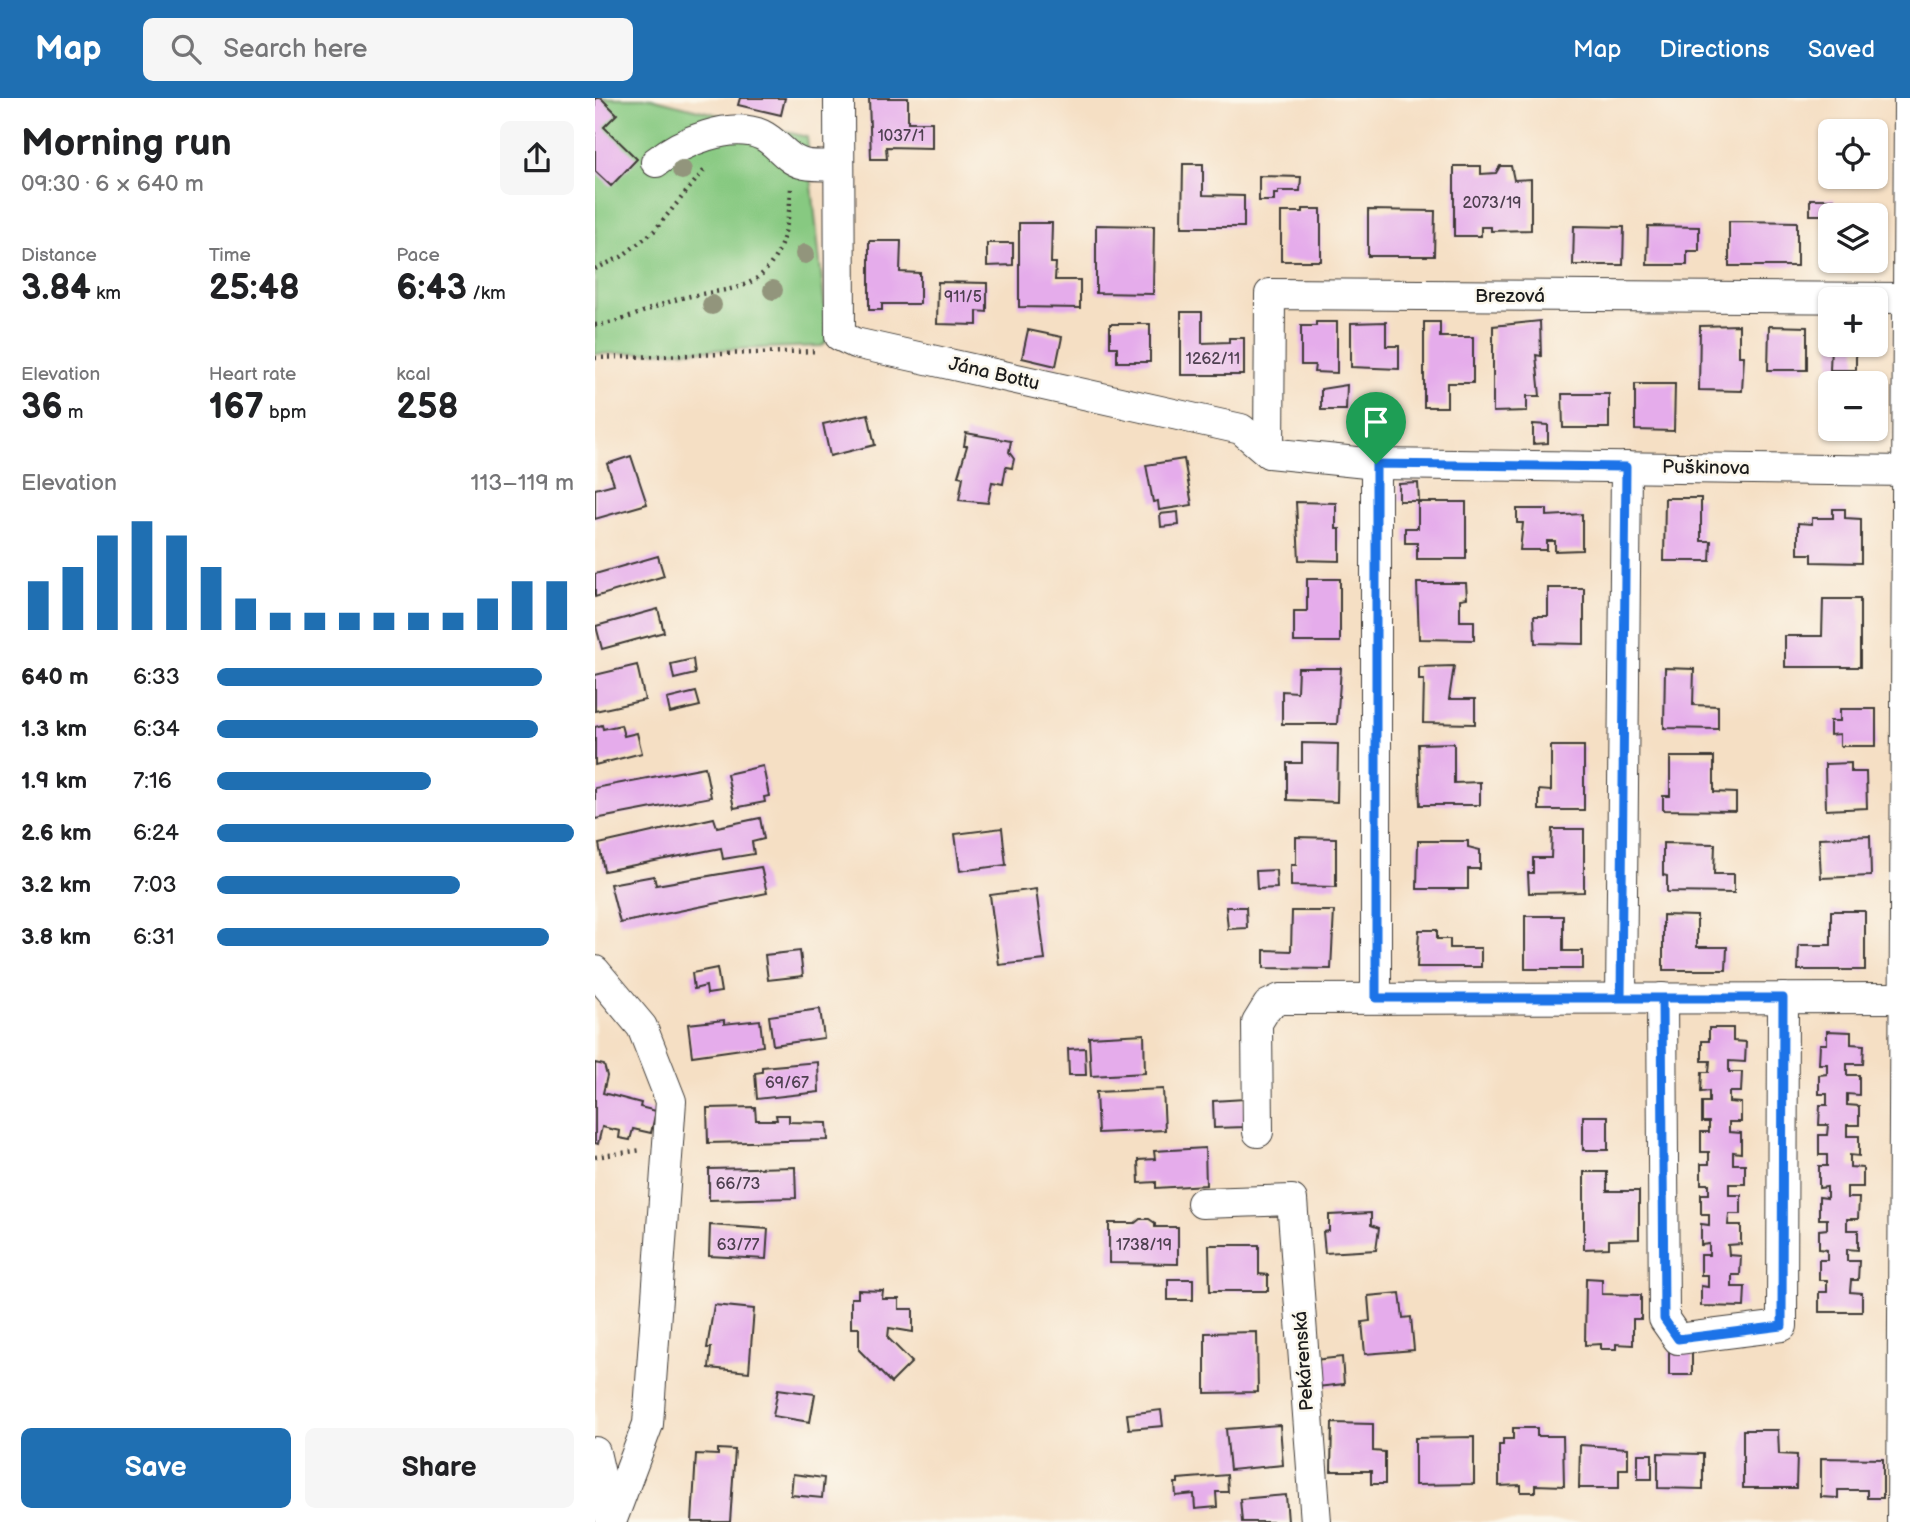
<!DOCTYPE html>
<html lang="en">
<head>
<meta charset="utf-8">
<style>
  body { margin:0; font-family:"Balsamiq Sans",sans-serif; background:#f6f6f6; color:#202124; height:100vh; display:flex; flex-direction:column; font-size:26px; white-space:nowrap }
  * { box-sizing:border-box; margin:0 }
  p { font-size:23px; color:#757577 }
  .icon { flex:none; width:38px; height:38px; fill:none; stroke:currentColor; stroke-width:2; stroke-linecap:round; stroke-linejoin:round }
  .map { position:relative; flex:1; overflow:hidden }
  .details { display:flex; flex-direction:column; background:#fff; width:595px }
  .details>* { flex:none }
  .buttons { position:absolute; left:1223px; top:21px; display:grid; gap:14px }
  .buttons a { display:grid; place-items:center; width:70px; height:70px; border-radius:10px; background:#fff; box-shadow:0 2px 5px #0004; font-size:35px }
  .pin { position:absolute; display:grid; place-items:center; width:60px; height:60px; color:#fff; margin:-72px -30px; border-radius:50% 50% 50% 0; rotate:-45deg; box-shadow:0 0 7px #0007 }
  .pin .icon { rotate:45deg }
  .round { display:grid; place-items:center; flex:none; width:74px; height:74px; border-radius:10px; background:#f6f6f6 }
  .summary { display:flex; align-items:center; justify-content:space-between; height:119px; padding:0 21px }
  h1 { font-size:38px; font-weight:600; line-height:52px }
  .stats { display:grid; grid-template-columns:repeat(3,1fr); gap:10px; height:119px; padding:7px 21px }
  .stats div { display:grid; align-content:center }
  .stats b { font-size:35px; font-weight:600 }
  .stats small { font-size:19px; font-weight:400 }
  .stats p { font-size:19px }
  .chart { height:196px; padding:14px 21px }
  .chart p { display:flex; justify-content:space-between }
  .chart svg { width:100%; height:126px; margin-top:7px; stroke:#1f6fb2; stroke-width:6 }
  .cta { display:flex; gap:14px; margin-top:auto; padding:14px 21px }
  .cta a { flex:1; height:80px; border-radius:10px; background:#1f6fb2; color:#fff; font-size:28px; font-weight:600; line-height:80px; text-align:center }
  .cta a+a { background:#f6f6f6; color:#202124 }
  ul { padding:0 21px; list-style:none; font-size:23px }
  li { display:grid; grid-template-columns:112px 84px 1fr; align-items:center; height:52px }
  li i { height:18px; border-radius:9px; background:#1f6fb2 }
  header { display:flex; align-items:center; gap:42px; box-sizing:border-box; height:98px; padding:0 35px; background:#1f6fb2; color:#fff }
  header strong { font-size:33px }
  nav { display:flex; gap:38px; margin-inline-start:auto; font-size:24px }
  .search { width:490px; height:63px; background:#f6f6f6; display:flex; align-items:center; gap:18px; box-sizing:border-box; padding:0 24px; border-radius:10px; color:#757577; font-size:26px }
  main { display:flex; flex:1; min-height:0 }
  .map>svg:first-child { display:block }
  .green { fill:#87c981; stroke:#52724e; stroke-width:2 }
  .building { fill:#e5aceb }
  .lines { fill:none; stroke-linecap:round; stroke-linejoin:round }
  .minor-casing { stroke:#3d3935; stroke-width:32 }
  .path { stroke:#3d3935; stroke-width:4.5; stroke-dasharray:2 5; stroke-linecap:butt }
  .minor { stroke:#fff; stroke-width:30 }
  .tree { fill:#92957b }
  .route-casing { stroke:#fff; stroke-width:14 }
  .route { stroke:#1a73e8; stroke-width:9 }
  .labels { text-anchor:middle; dominant-baseline:central; stroke-width:5; stroke-linejoin:round; paint-order:stroke }
  .number-label { font-size:16px; fill:#4e4050 }
  .street-label { font-size:19px; fill:#1c1c1c; stroke:#fbf7ec }
</style>
</head>
<body>
<header>
<strong>Map</strong>
<div class="search"><svg class="icon" aria-label="search" viewBox="0 0 24 24"><circle cx="10" cy="10" r="6"/><path d="M15 15l6 6"/></svg>Search here</div>
<nav><a>Map</a><a>Directions</a><a>Saved</a></nav>
</header>
<main>
<section class="details">
<div class="summary"><div><h1>Morning run</h1><p>09:30 · 6 × 640 m</p></div><a class="round"><svg class="icon" aria-label="share" viewBox="0 0 24 24"><path d="M12 15V3M7 8l5-5 5 5M5 13v7h14v-7"/></svg></a></div>
<div class="stats">
<div><p>Distance</p><b>3.84<small> km</small></b></div>
<div><p>Time</p><b>25:48</b></div>
<div><p>Pace</p><b>6:43<small> /km</small></b></div>
</div>
<div class="stats">
<div><p>Elevation</p><b>36<small> m</small></b></div>
<div><p>Heart rate</p><b>167<small> bpm</small></b></div>
<div><p>kcal</p><b>258</b></div>
</div>
<div class="chart"><p><span>Elevation</span>113–119 m</p>
<svg viewBox="0 0 160 44" preserveAspectRatio="none"><path d="M5 44V27M15 44V22M25 44V11M35 44V6M45 44V11M55 44V22M65 44V33M75 44V38M85 44V38M95 44V38M105 44V38M115 44V38M125 44V38M135 44V33M145 44V27M155 44V27"/></svg>
</div>
<ul>
<li><b>640 m</b>6:33<i style="width:91%"></i></li>
<li><b>1.3 km</b>6:34<i style="width:90%"></i></li>
<li><b>1.9 km</b>7:16<i style="width:60%"></i></li>
<li><b>2.6 km</b>6:24<i style="width:100%"></i></li>
<li><b>3.2 km</b>7:03<i style="width:68%"></i></li>
<li><b>3.8 km</b>6:31<i style="width:93%"></i></li>
</ul>
<div class="cta"><a>Save</a><a>Share</a></div>
</section>
<div class="map">
<svg width="1315" height="1424" viewBox="0 0 1315 1424">
  <rect width="100%" height="100%" fill="#fbf7ec"/>
  <filter id="ink" filterUnits="userSpaceOnUse"><feTurbulence type="fractalNoise" baseFrequency=".0143" numOctaves="2"/><feDisplacementMap in="SourceGraphic" scale="14" xChannelSelector="R" yChannelSelector="G"/><feConvolveMatrix kernelMatrix="1 2 1 2 8 2 1 2 1" color-interpolation-filters="sRGB"/></filter>
  <filter id="wash" filterUnits="userSpaceOnUse"><feTurbulence type="fractalNoise" baseFrequency=".00686" numOctaves="4" result="noise"/><feDisplacementMap in="SourceGraphic" scale="28" xChannelSelector="R" yChannelSelector="G"/><feGaussianBlur stdDeviation="1.57" result="paint"/><feColorMatrix in="noise" values="0 0 0 0 0 0 0 0 0 0 0 0 0 0 0 0 0 1.4 0 .05"/><feComposite in="paint" operator="in"/></filter>
  <g filter="url(#wash)">
    <rect width="100%" height="100%" fill="#f5dfc4"/>
    <path class="green" d="M0,0H56L212,39L233,242L227,248L0,256Z"/>
    <g id="blocks">
      <g class="building">
        <path d="M0,0H6L22,16L9,29L42,61L16,88L0,73Z"/>
        <path d="M145,0H190L186,17L143,7Z"/>
        <path d="M274,0H313V24H337V50L291,49L292,61H276Z"/>
        <path d="M588,66H608V97L649,98V129H587Z"/>
        <path d="M859,68H886V76L901,75L905,68H916L919,82L936,81V132L896,133V129H886V138H859Z"/>
        <path d="M664,78L706,79L705,93H683V96H679V103H664Z"/>
        <rect x="1215" y="101" width="24" height="16"/>
        <path d="M708,111H726V163H686V114H708Z"/>
        <path d="M773,112L840,113L839,158H773Z"/>
        <path d="M1134,123L1202,124V168H1134Z"/>
        <path d="M424,125H457L456,165H461L460,182H485V210L424,209Z"/>
        <path d="M501,127L559,128L558,196L501,195Z"/>
        <path d="M979,128L1029,129L1028,167H978Z"/>
        <path d="M1053,128L1104,129V153H1092V167H1052Z"/>
        <path d="M1281,128H1285L1284,169L1233,168V163H1281Z"/>
        <path d="M274,143H306L305,174L325,175V206H287V212H274Z"/>
        <path d="M392,145H418V167L392,168Z"/>
        <path d="M343,184L392,185V214L382,213V227L342,226Z"/>
        <path d="M586,214H607V245L634,244V240H649V277H586Z"/>
        <path d="M945,223L946,258L941,257L945,298H932V313L898,314V228Z"/>
        <path d="M721,224H742V275L719,274L720,267H706V228H721Z"/>
        <path d="M791,224V248H804V271L756,269V225Z"/>
        <path d="M829,224H845V239H878V285H852V309H829Z"/>
        <path d="M515,226H555V264H522V249H515Z"/>
        <path d="M1144,227V258H1149L1147,293L1104,292L1105,228Z"/>
        <path d="M1174,228L1212,229V272H1173Z"/>
        <path d="M433,232L467,239L461,268L427,260Z"/>
        <path d="M1236,247H1261V272H1235Z"/>
        <path d="M1040,286H1080L1079,333L1040,332Z"/>
        <path d="M752,287L751,312H726V291Z"/>
        <path d="M967,296H1014V330H968Z"/>
        <path d="M273,316L280,347L235,358L228,326Z"/>
        <path d="M938,326L953,327V345L938,346Z"/>
        <path d="M371,335L416,343L414,354L419,361L417,370L411,369L408,386L397,384L393,405L364,402L368,379L363,378L372,348H369Z"/>
        <path d="M36,358L52,406L0,421V391L19,386L12,366Z"/>
        <path d="M589,361L597,407L564,412L563,403L558,404L551,367Z"/>
        <path d="M823,385L824,403H804V386Z"/>
        <path d="M1070,400H1106V443H1116L1115,463H1069Z"/>
        <path d="M701,404L741,405V431H745V463L704,462Z"/>
        <path d="M823,404H871V461H822V445H810V430H823Z"/>
        <path d="M922,411H952V418L987,416V452L960,453V443H952V452H925L928,425H922Z"/>
        <path d="M1238,411H1250V420L1266,421V465L1217,464V456H1203V425L1217,426V420H1238Z"/>
        <path d="M583,414L584,427L566,429L565,416Z"/>
        <path d="M63,458L69,478L0,499V476Z"/>
        <path d="M712,481H745V544H699V513H712Z"/>
        <path d="M822,485H871L872,500L865,501V523H879V542L824,541Z"/>
        <path d="M953,490H989V546L940,545L939,518H953Z"/>
        <path d="M1228,501H1265V569H1190V538H1227Z"/>
        <path d="M63,511L69,534L7,551L1,528Z"/>
        <path d="M98,561L100,576L79,581L76,566Z"/>
        <path d="M42,567L50,602L0,613V577Z"/>
        <path d="M859,568L854,601H880V626L828,625L829,582H824V569Z"/>
        <path d="M703,570H746L742,626H687V593L702,594Z"/>
        <path d="M1070,570L1099,571L1098,607L1123,608V631L1069,630Z"/>
        <path d="M101,594L105,608L75,615L72,601Z"/>
        <path d="M1245,611H1281V648H1245V636L1235,637V623H1245Z"/>
        <path d="M7,627L8,631L26,627L29,638L42,635L47,655L0,667V629Z"/>
        <path d="M707,645L743,646L742,704L692,702V665H707Z"/>
        <path d="M859,645V685L885,684V707H825L823,646Z"/>
        <path d="M956,648H989V712H944V692L956,693Z"/>
        <path d="M1075,659H1119V694L1141,695V713L1068,712V698H1075Z"/>
        <path d="M1256,665V674H1271L1272,710L1231,712L1230,666Z"/>
        <path d="M168,668L174,698L169,699L170,704L139,710L132,676Z"/>
        <path d="M110,669L116,699L0,721V690Z"/>
        <path d="M119,720L122,729L165,720L169,741L157,744L159,756L128,761L126,750L9,773L4,746Z"/>
        <path d="M407,730L411,767L365,773L360,736Z"/>
        <path d="M957,731H989V794L934,795L933,775H938V760H956Z"/>
        <path d="M1275,738L1276,778L1226,780L1224,740Z"/>
        <path d="M701,739L741,740V789L696,788V767H701Z"/>
        <path d="M823,743H873V749L885,752V771H873V791H822Z"/>
        <path d="M1068,745L1120,746L1119,776H1139V795L1072,794V778L1068,777Z"/>
        <path d="M166,769L172,795L25,825L15,786L59,778L61,787Z"/>
        <path d="M681,772L682,790L662,791L661,773Z"/>
        <path d="M441,791L450,862L404,867L395,797Z"/>
        <path d="M631,809H651L652,830L633,831Z"/>
        <path d="M697,813H739L736,871L669,870V852L696,853Z"/>
        <path d="M1236,813H1270V872H1203L1204,847H1236Z"/>
        <path d="M1068,817L1102,818V849H1132L1131,872H1068Z"/>
        <path d="M930,818H968V853H988V871H930Z"/>
        <path d="M824,832H842V841H855V850H886V869H822Z"/>
        <path d="M205,853L208,878L173,882L170,857Z"/>
        <path d="M122,870L126,894L112,896L111,888L99,891L97,875Z"/>
        <path d="M225,911L229,940L178,947L174,918Z"/>
        <path d="M129,922V926L165,922L168,948L97,958L93,926Z"/>
        <path d="M1114,930H1138V943L1151,944L1150,964L1134,963V974H1147L1146,994H1134V1004L1146,1005V1024H1134V1034L1146,1035V1055L1138,1054V1066H1150V1086H1134V1097H1146V1116H1134L1133,1127H1146V1146L1133,1147L1134,1157L1146,1158L1145,1177H1137V1189H1150L1149,1209L1106,1208V1188L1113,1189V1177H1106V1157H1114V1146L1106,1147V1126L1114,1127V1116H1106V1096H1114V1086H1106V1066H1114V1054H1106V1034H1114V1024H1107V1004H1114V993L1106,994L1107,974H1114L1115,963H1107V943H1114Z"/>
        <path d="M1232,933L1256,934V946L1269,947L1268,966H1252V977H1264V997L1252,996V1007L1264,1008V1027H1252V1038H1264V1058L1255,1057V1069L1268,1070V1089H1252V1100H1264L1263,1121H1252V1132H1263V1152L1252,1151V1163H1264L1263,1182H1256L1255,1194L1267,1195V1214H1224V1194H1232V1182H1224V1162H1232V1152L1224,1151V1132L1232,1131V1121H1224V1099L1232,1100V1089L1224,1090V1068H1232V1057H1224V1037H1232L1233,1027H1224L1225,1007H1232V996H1224V977L1232,976V966H1224L1225,946H1232Z"/>
        <path d="M549,936L550,975L496,978L494,939Z"/>
        <path d="M490,950L491,977H474L473,951Z"/>
        <path d="M223,964L224,994L162,1001L160,975L167,974V969Z"/>
        <path d="M0,965L9,967L12,978L8,995L46,1005L45,1009L61,1013L56,1035L38,1031L35,1042L24,1040L25,1033L7,1029L3,1046L0,1045Z"/>
        <path d="M568,991L570,1032L503,1035L501,994Z"/>
        <path d="M650,1001L651,1029L619,1030L618,1003Z"/>
        <path d="M160,1009L161,1022H182L181,1017H194V1024L232,1025L233,1042L113,1045L112,1010Z"/>
        <rect x="988" y="1018" width="25" height="34"/>
        <path d="M610,1050L611,1087L561,1090V1084L544,1085L543,1062L560,1061L559,1053Z"/>
        <path d="M200,1069L201,1100L114,1102V1071Z"/>
        <path d="M989,1074H1012V1093H1044V1141L1014,1142V1150L989,1151Z"/>
        <path d="M776,1115V1127L784,1130L781,1152L730,1155L728,1134L734,1133V1117Z"/>
        <path d="M545,1121H554L560,1125V1129H583V1166L514,1165V1125H540Z"/>
        <path d="M115,1127L173,1131L171,1161L114,1158Z"/>
        <path d="M614,1147H664V1176L673,1177V1193H615Z"/>
        <path d="M991,1180L1007,1181V1196L1046,1197V1221H1038V1247L1021,1246V1251H1006V1246L990,1247Z"/>
        <rect x="573" y="1181" width="25" height="21"/>
        <path d="M263,1192L288,1193L287,1201H304V1211H318V1234L294,1230L293,1240L317,1264L296,1285L264,1252V1230H256V1200H263Z"/>
        <path d="M805,1195L808,1220L816,1219L819,1252L770,1256L767,1224L775,1223L773,1198Z"/>
        <path d="M119,1207L159,1211L154,1274L114,1270L116,1250H112Z"/>
        <path d="M662,1234L663,1294L610,1295V1235Z"/>
        <path d="M1097,1253V1277H1074V1254Z"/>
        <path d="M747,1259L749,1286L722,1289L719,1262Z"/>
        <path d="M183,1291L220,1296L215,1324L178,1318Z"/>
        <path d="M566,1312L568,1328L534,1331L532,1316Z"/>
        <path d="M737,1325L778,1326V1353L790,1354V1386H776V1373H736Z"/>
        <path d="M685,1327L688,1367L635,1372L631,1331Z"/>
        <path d="M918,1330H942V1338H968L969,1388L940,1387V1394H926V1387L904,1388V1347H908V1341H918Z"/>
        <path d="M1148,1332H1183L1184,1356L1202,1357L1201,1390H1148Z"/>
        <path d="M879,1339V1386L820,1387V1340Z"/>
        <path d="M985,1347L1033,1350V1371H1024V1390H984Z"/>
        <path d="M123,1351L140,1352L135,1424H97L101,1356L123,1357Z"/>
        <path d="M1063,1355L1108,1356V1391L1063,1390Z"/>
        <rect x="1043" y="1356" width="14" height="25"/>
        <path d="M1226,1360L1288,1361V1400H1272V1392H1243V1400L1226,1399Z"/>
        <path d="M198,1376L229,1380L227,1400L196,1397Z"/>
        <path d="M632,1377L633,1394H621L622,1409L600,1411L599,1396L581,1398L580,1385H583V1381Z"/>
        <path d="M691,1397L693,1424H647L645,1401Z"/>
      </g>
    </g>
  </g>
  <g filter="url(#ink)">
    <use href="#blocks" fill-opacity="0" stroke="#3d3935" stroke-width="2"/>
    <g class="lines">
      <defs>
        <g id="minor">
          <path d="M244,0L245,238L260,245L646,331L674,355L781,366L1315,373"/>
          <path d="M61,64C86,44 135,23 167,37C182,44 191,61 206,65C217,69 232,67 243,67"/>
          <path d="M674,355L675,196L1313,200"/>
          <path d="M781,366V900"/>
          <path d="M0,873L47,929L76,1003L53,1326L16,1424"/>
          <path d="M1026,900L1031,369"/>
          <path d="M1067,900L1069,1221L1083,1241L1187,1228L1188,900"/>
          <path d="M663,1034L662,925L673,907L685,901L1315,900"/>
          <path d="M607,1105L697,1102L721,1424"/>
          <path d="M0,1354L16,1424"/>
          <path d="M1307,1424L1314,0"/>
        </g>
      </defs>
      <use href="#minor" class="minor-casing"/>
      <g class="path">
        <path d="M0,171L26,159L59,133L111,70"/>
        <path d="M0,227C28,225 51,211 77,203C97,196 119,195 140,190C185,179 194,131 196,90"/>
        <path d="M0,260L223,253"/>
        <path d="M0,1059L47,1052"/>
      </g>
      <use href="#minor" class="minor"/>
    </g>
    <g class="tree">
      <circle cx="87" cy="72" r="10"/>
      <circle cx="210" cy="156" r="10"/>
      <circle cx="178" cy="192" r="10"/>
      <circle cx="117" cy="207" r="10"/>
    </g>
  </g>
  <g class="lines" filter="url(#ink)">
    <defs>
      <path id="route" d="M781,366V900C877,900 972,900 1067,900L1069,1221L1083,1241L1187,1228L1188,900C1134,900 1080,900 1026,900L1031,369L781,366"/>
    </defs>
    <use href="#route" class="route-casing"/>
    <use href="#route" class="route"/>
  </g>
  <g class="labels">
    <g class="number-label">
      <text x="306" y="38">1037/1</text>
      <text x="897" y="105">2073/19</text>
      <text x="368" y="199">911/5</text>
      <text x="618" y="261">1262/11</text>
      <text x="192" y="985">69/67</text>
      <text x="143" y="1086">66/73</text>
      <text x="143" y="1147">63/77</text>
      <text x="549" y="1147">1738/19</text>
    </g>
    <g class="street-label">
      <text x="915" y="198">Brezová</text>
      <text transform="translate(399 276) rotate(13)">Jána Bottu</text>
      <text transform="translate(1111 370) rotate(1)">Puškinova</text>
      <text transform="translate(709 1263) rotate(-94)">Pekárenská</text>
    </g>
  </g>
</svg>
<div class="buttons">
<a><svg class="icon" aria-label="locate" viewBox="0 0 24 24"><circle cx="12" cy="12" r="6"/><path d="M12 2v4M12 18v4M2 12h4M18 12h4"/></svg></a>
<a><svg class="icon" aria-label="layers" viewBox="0 0 24 24"><path d="M12 4l9 5-9 5-9-5zM3 14l9 5 9-5"/></svg></a>
<a>+</a>
<a>−</a>
</div>
<div class="pin" style="left:781px;top:366px;background:#1e9e55"><svg class="icon" aria-label="arrive" viewBox="0 0 24 24"><path d="M6 21V4h12l-3 4 3 4H6"/></svg></div>
</div>
</main>
</body>
</html>
